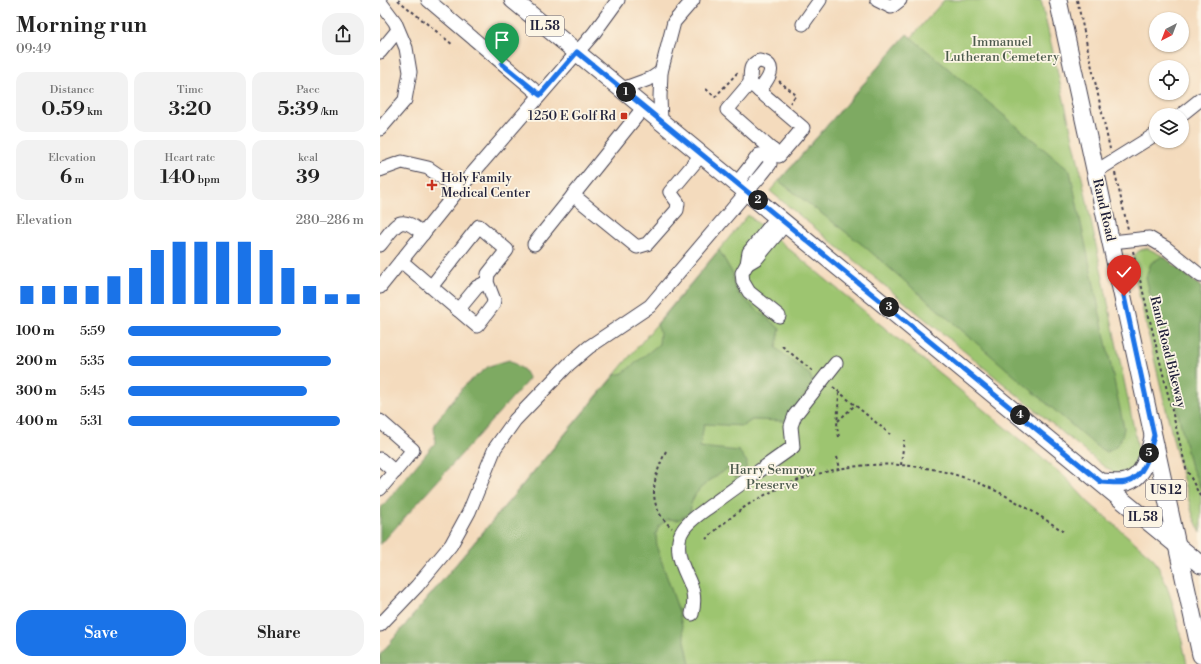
<!DOCTYPE html>
<html lang="en">
<head>
<meta charset="utf-8">
<style>
  body { margin:0; font-family:"Libre Bodoni",serif; background:#f2f2f2; color:#222; height:100vh; display:flex; flex-direction:column; font-size:15px; white-space:nowrap }
  * { box-sizing:border-box; margin:0 }
  p { font-size:13px; color:#767676 }
  .icon { flex:none; width:22px; height:22px; fill:none; stroke:currentColor; stroke-width:2; stroke-linecap:round; stroke-linejoin:round }
  .map { position:relative; flex:1; overflow:hidden }
  .details { display:flex; flex-direction:column; background:#fff; width:380px }
  .details>* { flex:none }
  .needle { width:26px; rotate:222deg }
  .tools { position:absolute; left:769px; top:12px; display:grid; gap:8px }
  .tools a { display:grid; place-items:center; width:40px; height:40px; border-radius:50%; background:#fff; box-shadow:0 1px 3px #0004; font-size:20px }
  .pin { position:absolute; display:grid; place-items:center; width:34px; height:34px; color:#fff; margin:-41px -17px; border-radius:50% 50% 50% 0; rotate:-45deg; box-shadow:0 0 4px #0007 }
  .pin .icon { rotate:45deg }
  .km { position:absolute; width:20px; height:20px; margin:-10px; border-radius:50%; background:#222; color:#fff; font-size:11px; line-height:20px; text-align:center }
  .round { display:grid; place-items:center; flex:none; width:42px; height:42px; border-radius:16px; background:#f2f2f2 }
  .headline { display:flex; align-items:center; justify-content:space-between; height:68px; padding:0 16px }
  h1 { font-size:22px; font-weight:600; line-height:30px }
  .figures { display:grid; grid-template-columns:repeat(3,1fr); gap:6px; height:68px; padding:4px 16px }
  .figures div { display:grid; align-content:center; border-radius:10px; background:#f2f2f2; text-align:center }
  .figures b { font-size:20px; font-weight:600 }
  .figures small { font-size:11px; font-weight:400 }
  .figures p { font-size:11px }
  .chart { height:112px; padding:8px 16px }
  .chart p { display:flex; justify-content:space-between }
  .chart svg { width:100%; height:72px; margin-top:4px; stroke:#1a73e8; stroke-width:6 }
  .cta { display:flex; gap:8px; margin-top:auto; padding:8px 16px }
  .cta a { flex:1; height:46px; border-radius:16px; background:#1a73e8; color:#fff; font-size:16px; font-weight:600; line-height:46px; text-align:center }
  .cta a+a { background:#f2f2f2; color:#222 }
  ul { padding:0 16px; list-style:none; font-size:13px }
  li { display:grid; grid-template-columns:64px 48px 1fr; align-items:center; height:30px }
  li i { height:10px; border-radius:5px; background:#1a73e8 }
  main { display:flex; flex:1; min-height:0 }
  .map>svg:first-child { display:block }
  .green { fill:#9dc570; stroke:#607456 }
  .forest { fill:#7eaa62; stroke:#50664e }
  .lines { fill:none; stroke-linecap:round; stroke-linejoin:round }
  .minor-casing { stroke:#423e4e; stroke-width:15 }
  .major-casing { stroke:#423e4e; stroke-width:19 }
  .path { stroke:#423e4e; stroke-width:2; stroke-dasharray:3 3; stroke-linecap:butt }
  .minor { stroke:#fff; stroke-width:13 }
  .major { stroke:#fff; stroke-width:17 }
  .route-casing { stroke:#fff; stroke-width:8 }
  .route { stroke:#1a73e8; stroke-width:5 }
  .poi-dot { fill:#c8321e; stroke:#fcf5e5; stroke-width:1.5 }
  .labels { text-anchor:middle; dominant-baseline:central; stroke-width:3.5; stroke-linejoin:round; paint-order:stroke }
  .shield { fill:#fcf5e5; stroke:#63616e; stroke-width:1 }
  .shield-label { font-size:12px; font-weight:bold; fill:#22223b }
  .park-label { font-size:13px; fill:#4d5b4e; stroke:#fcf5e5 }
  .poi-label { font-size:13px; fill:#22223b; stroke:#fcf5e5; text-anchor:end }
  .street-label { font-size:13px; fill:#22223b; stroke:#fcf5e5 }
</style>
</head>
<body>
<main>
<section class="details">
<div class="headline"><div><h1>Morning run</h1><p>09:49</p></div><a class="round"><svg class="icon" aria-label="share" viewBox="0 0 24 24"><path d="M12 15V3M7 8l5-5 5 5M5 13v7h14v-7"/></svg></a></div>
<div class="figures">
<div><p>Distance</p><b>0.59<small> km</small></b></div>
<div><p>Time</p><b>3:20</b></div>
<div><p>Pace</p><b>5:39<small> /km</small></b></div>
</div>
<div class="figures">
<div><p>Elevation</p><b>6<small> m</small></b></div>
<div><p>Heart rate</p><b>140<small> bpm</small></b></div>
<div><p>kcal</p><b>39</b></div>
</div>
<div class="chart"><p><span>Elevation</span>280–286 m</p>
<svg viewBox="0 0 160 44" preserveAspectRatio="none"><path d="M5 44V33M15 44V33M25 44V33M35 44V33M45 44V27M55 44V22M65 44V11M75 44V6M85 44V6M95 44V6M105 44V6M115 44V11M125 44V22M135 44V33M145 44V38M155 44V38"/></svg>
</div>
<ul>
<li><b>100 m</b>5:59<i style="width:65%"></i></li>
<li><b>200 m</b>5:35<i style="width:86%"></i></li>
<li><b>300 m</b>5:45<i style="width:76%"></i></li>
<li><b>400 m</b>5:31<i style="width:90%"></i></li>
</ul>
<div class="cta"><a>Save</a><a>Share</a></div>
</section>
<div class="map">
<svg width="821" height="664" viewBox="0 0 821 664">
  <rect width="100%" height="100%" fill="#fcf5e5"/>
  <filter id="ink" filterUnits="userSpaceOnUse"><feTurbulence type="fractalNoise" baseFrequency=".025" numOctaves="2"/><feDisplacementMap in="SourceGraphic" scale="8" xChannelSelector="R" yChannelSelector="G"/><feConvolveMatrix kernelMatrix="1 2 1 2 8 2 1 2 1" color-interpolation-filters="sRGB"/></filter>
  <filter id="wash" filterUnits="userSpaceOnUse"><feTurbulence type="fractalNoise" baseFrequency=".012" numOctaves="4" result="noise"/><feDisplacementMap in="SourceGraphic" scale="16" xChannelSelector="R" yChannelSelector="G"/><feGaussianBlur stdDeviation="0.9" result="paint"/><feColorMatrix in="noise" values="0 0 0 0 0 0 0 0 0 0 0 0 0 0 0 0 0 1.4 0 .05"/><feComposite in="paint" operator="in"/></filter>
  <g filter="url(#wash)">
    <rect width="100%" height="100%" fill="#f4dbbd"/>
    <g class="green">
      <path d="M564,0H661L703,182L759,453L758,461L749,472L734,473L722,465L390,191L527,34L531,38Z"/>
      <path d="M368,215L685,477L708,502L773,558C791,585 800,632 807,664H0V655Z"/>
      <path d="M767,248L783,256L821,287V533L813,516L798,460L752,265C753,255 757,250 767,248Z"/>
    </g>
    <g class="forest">
      <path d="M527,34L690,171L744,428C742,440 738,448 726,452L716,446L484,246L399,181Z"/>
      <path d="M339,250L353,274V282L359,295L400,329L396,348L430,375L433,384L406,421L372,420L363,426L324,424L320,447L359,451L367,462L365,472L356,478L347,469C330,481 310,490 310,513L298,520L288,519L279,526L276,534L277,548L299,612L310,664H0V655L235,375L243,373L279,344L280,332L277,325Z"/>
      <path d="M783,256L821,287V489L810,464L766,277L771,263Z"/>
      <path d="M129,360L144,370L149,379L0,545V509L55,443L54,424L84,386L109,366Z"/>
    </g>
  </g>
  <g filter="url(#ink)">
    <g class="lines">
      <defs>
        <g id="minor">
          <path d="M48,0L160,95"/>
          <path d="M497,0L511,7L520,0"/>
          <path d="M0,2L15,22L26,48L30,72L25,100L0,129"/>
          <path d="M423,24L440,0"/>
          <path d="M0,52L18,30"/>
          <path d="M370,83L423,128L399,156L347,110Z"/>
          <path d="M370,83C371,73 368,65 379,61C401,64 386,82 379,91"/>
          <path d="M242,89L272,78L281,72"/>
          <path d="M801,115L821,99"/>
          <path d="M281,121L280,97L281,72L288,45L294,22L313,0"/>
          <path d="M0,170L22,162L48,168L79,189"/>
          <path d="M715,172L776,134"/>
          <path d="M357,183L379,155L389,154"/>
          <path d="M193,195L257,247L267,244L297,210L298,203L290,192L322,154"/>
          <path d="M398,216L369,252L367,264L362,273L363,282L369,292L399,316"/>
          <path d="M732,242L769,238L786,248L821,276"/>
          <path d="M154,244L264,107"/>
          <path d="M0,245C17,224 19,213 43,234"/>
          <path d="M21,261L97,326L113,305L114,300L107,282L108,274L127,250L99,226L51,287"/>
          <path d="M367,264L377,258L406,223"/>
          <path d="M0,287L79,189L214,33L238,0"/>
          <path d="M78,310L97,287L107,282"/>
          <path d="M0,421L33,450L0,489"/>
          <path d="M0,459L15,472"/>
          <path d="M312,614C319,585 303,578 299,553C298,545 298,537 303,530C309,520 324,511 333,504C359,485 386,466 413,447L411,426L415,415L456,363"/>
          <path d="M0,625L37,586L71,545L89,512L115,448L135,420L189,364L209,347L270,306L382,174L390,164L389,154L393,150"/>
        </g>
        <g id="major">
          <path d="M133,0L821,565"/>
          <path d="M678,0L821,655"/>
          <path d="M721,482C729,482 739,484 746,482C765,477 769,453 773,437"/>
        </g>
      </defs>
      <use href="#minor" class="minor-casing"/>
      <use href="#major" class="major-casing"/>
      <g class="path">
        <path d="M18,0L73,45"/>
        <path d="M697,0L730,149"/>
        <path d="M399,81L416,95L410,103"/>
        <path d="M326,89L335,97L358,72"/>
        <path d="M735,173L748,229"/>
        <path d="M753,251L806,468L821,498"/>
        <path d="M402,346L434,372"/>
        <path d="M453,387L510,434"/>
        <path d="M458,421L475,405"/>
        <path d="M459,437L457,427L459,393"/>
        <path d="M286,451C273,478 265,505 292,528"/>
        <path d="M457,457L460,468"/>
        <path d="M521,465L524,440"/>
        <path d="M326,539C342,525 358,510 376,500C444,461 523,453 596,482C627,494 655,513 683,531"/>
      </g>
      <use href="#minor" class="minor"/>
      <use href="#major" class="major"/>
    </g>
  </g>
  <g class="lines" filter="url(#ink)">
    <defs>
      <path id="route" d="M122,64L160,95L197,52L721,482C729,482 738,484 746,482C766,477 770,451 774,435L744,296"/>
    </defs>
    <use href="#route" class="route-casing"/>
    <use href="#route" class="route"/>
  </g>
  <g class="poi-dot">
    <rect x="240" y="112" width="8" height="8" rx="2"/>
    <path d="M50 179h4v4h4v4h-4v4h-4v-4h-4v-4h4z"/>
  </g>
  <g class="labels">
    <g class="shield">
      <rect x="146" y="16" width="38" height="20" rx="3"/>
      <rect x="766" y="480" width="40" height="20" rx="3"/>
      <rect x="744" y="507" width="38" height="20" rx="3"/>
    </g>
    <g class="shield-label">
      <text x="165" y="26">IL 58</text>
      <text x="786" y="490">US 12</text>
      <text x="763" y="517">IL 58</text>
    </g>
    <g class="park-label">
      <text x="622" y="42">Immanuel<tspan x="622" dy="15">Lutheran Cemetery</tspan></text>
      <text x="392" y="470">Harry Semrow<tspan x="392" dy="15">Preserve</tspan></text>
    </g>
    <g class="poi-label">
      <text x="236" y="116">1250 E Golf Rd</text>
      <text x="61" y="178" text-anchor="start">Holy Family<tspan x="61" dy="15">Medical Center</tspan></text>
    </g>
    <g class="street-label">
      <text transform="translate(724 210) rotate(77)">Rand Road</text>
      <text transform="translate(788 352) rotate(76)">Rand Road Bikeway</text>
    </g>
  </g>
</svg>
<div class="tools">
<a><svg class="needle" viewBox="-14 -14 28 28"><path d="M0-13l5 13h-10z" fill="#e53935"/><path d="M0 13l5-13h-10z" fill="#767676"/></svg></a>
<a><svg class="icon" aria-label="locate" viewBox="0 0 24 24"><circle cx="12" cy="12" r="6"/><path d="M12 2v4M12 18v4M2 12h4M18 12h4"/></svg></a>
<a><svg class="icon" aria-label="layers" viewBox="0 0 24 24"><path d="M12 4l9 5-9 5-9-5zM3 14l9 5 9-5"/></svg></a>
</div>
<div class="pin" style="left:122px;top:64px;background:#1e9e55"><svg class="icon" aria-label="arrive" viewBox="0 0 24 24"><path d="M6 21V4h12l-3 4 3 4H6"/></svg></div>
<div class="pin" style="left:744px;top:296px;background:#d93025"><svg class="icon" aria-label="check" viewBox="0 0 24 24"><path d="M5 12l5 5 9-10"/></svg></div>
<b class="km" style="left:246px;top:92px">1</b>
<b class="km" style="left:378px;top:200px">2</b>
<b class="km" style="left:509px;top:307px">3</b>
<b class="km" style="left:640px;top:415px">4</b>
<b class="km" style="left:769px;top:453px">5</b>
</div>
</main>
</body>
</html>
